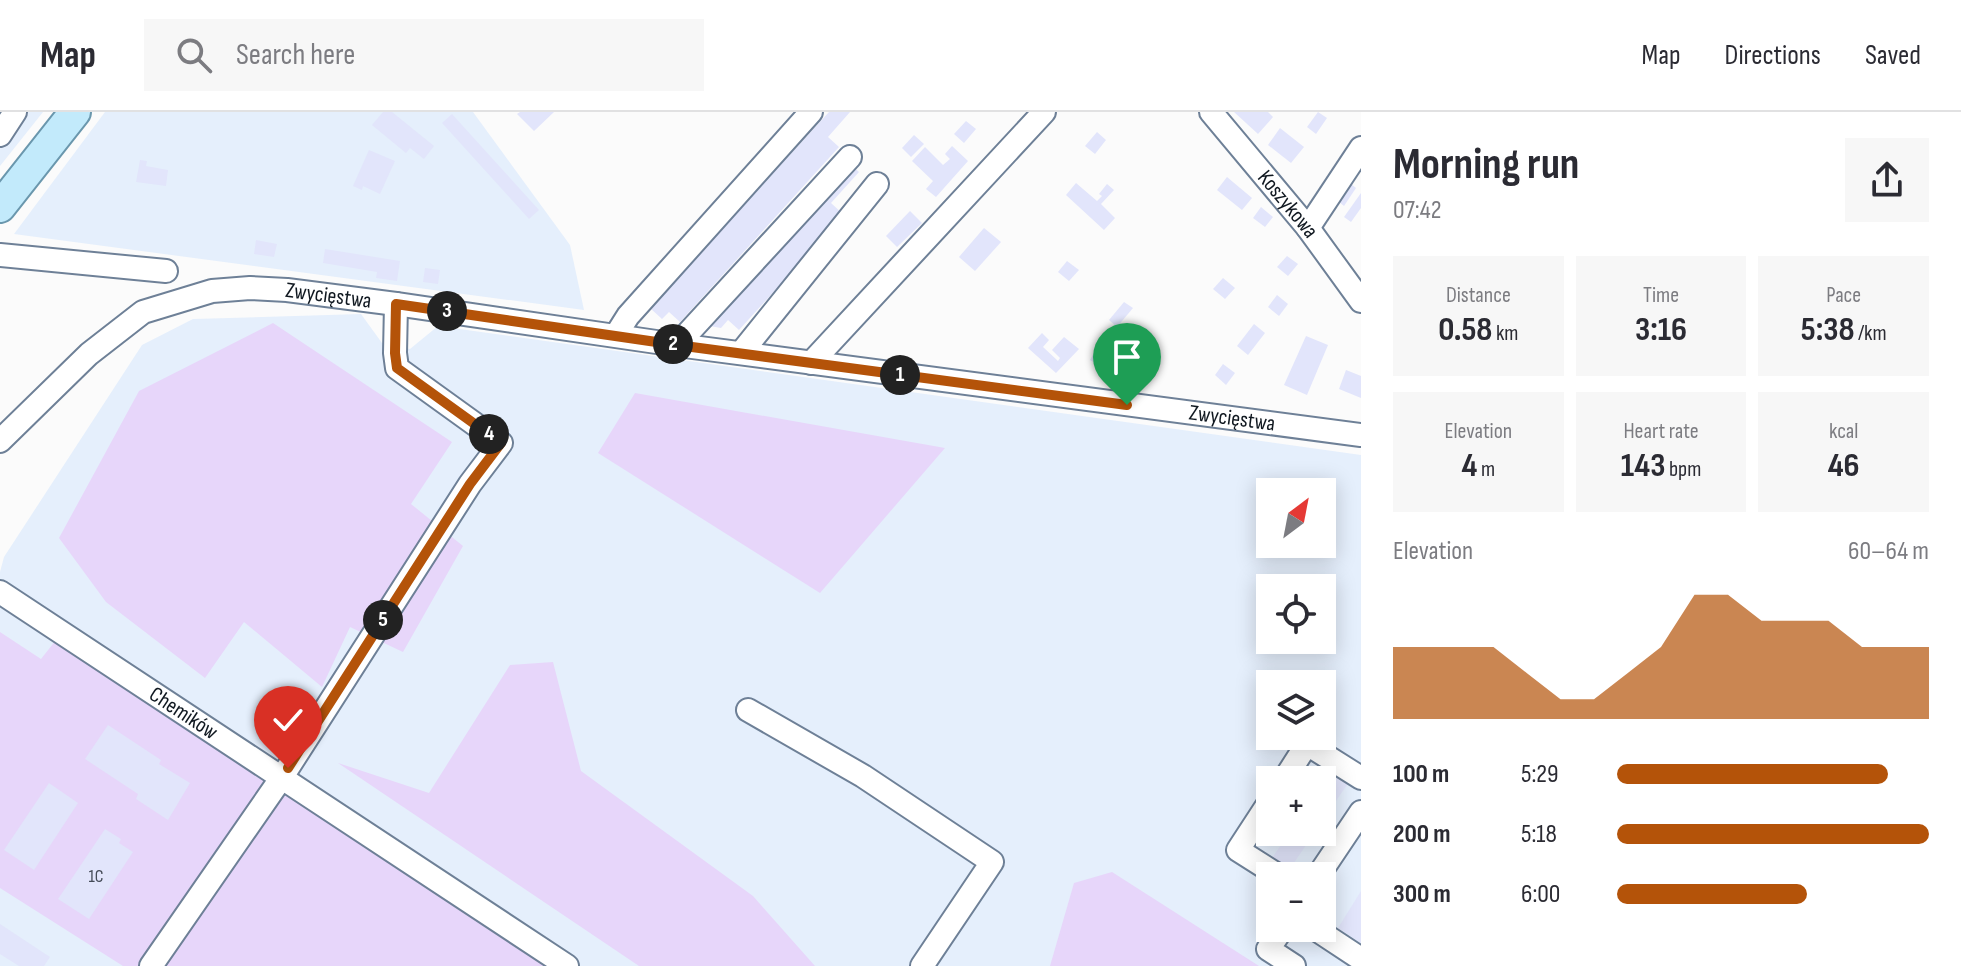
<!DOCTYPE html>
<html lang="en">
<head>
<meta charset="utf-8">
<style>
  body { margin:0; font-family:"Sofia Sans Condensed",sans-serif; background:#f7f7f7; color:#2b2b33; height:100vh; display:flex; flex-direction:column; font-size:30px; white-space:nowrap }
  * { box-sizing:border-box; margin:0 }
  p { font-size:26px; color:#7c7c81 }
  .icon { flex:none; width:44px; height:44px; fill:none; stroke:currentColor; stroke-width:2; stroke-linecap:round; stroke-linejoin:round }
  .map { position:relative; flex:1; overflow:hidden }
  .side { display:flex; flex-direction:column; background:#fff; width:600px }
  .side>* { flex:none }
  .needle { width:52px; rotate:32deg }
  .controls { position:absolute; left:1256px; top:366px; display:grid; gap:16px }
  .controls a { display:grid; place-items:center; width:80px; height:80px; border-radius:0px; background:#fff; box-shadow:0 4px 20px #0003; font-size:40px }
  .pin { position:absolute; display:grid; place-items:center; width:68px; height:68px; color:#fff; margin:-82px -34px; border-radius:50% 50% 50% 0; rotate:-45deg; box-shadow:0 0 8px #0007 }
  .pin .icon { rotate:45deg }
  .km { position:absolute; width:40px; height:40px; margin:-20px; border-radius:50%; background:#222; color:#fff; font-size:22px; line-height:40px; text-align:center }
  .round { display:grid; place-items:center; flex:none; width:84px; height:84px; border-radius:0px; background:#f7f7f7 }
  .head { display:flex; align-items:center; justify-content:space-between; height:136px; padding:0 32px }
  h1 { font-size:44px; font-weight:700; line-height:60px }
  .figures { display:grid; grid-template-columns:repeat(3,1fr); gap:12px; height:136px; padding:8px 32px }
  .figures div { display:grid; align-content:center; border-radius:0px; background:#f7f7f7; text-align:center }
  .figures b { font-size:34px; font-weight:700 }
  .figures small { font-size:22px; font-weight:400 }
  .figures p { font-size:22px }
  .chart { height:224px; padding:16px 32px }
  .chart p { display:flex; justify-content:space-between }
  .chart svg { width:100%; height:144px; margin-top:8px; fill:#b45309; opacity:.7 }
  ul { padding:0 32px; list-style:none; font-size:26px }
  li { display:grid; grid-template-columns:128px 96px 1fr; align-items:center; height:60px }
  li i { height:20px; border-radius:10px; background:#b45309 }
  header { display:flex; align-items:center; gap:48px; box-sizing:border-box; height:112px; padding:0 40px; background:#fff; border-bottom:2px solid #e1e1e2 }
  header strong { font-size:38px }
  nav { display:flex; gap:44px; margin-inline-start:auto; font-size:28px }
  .search { width:560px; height:72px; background:#f7f7f7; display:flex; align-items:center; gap:20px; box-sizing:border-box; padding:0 28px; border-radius:0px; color:#7c7c81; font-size:30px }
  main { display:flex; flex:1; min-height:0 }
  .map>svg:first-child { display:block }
  .built { fill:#e5effc; fill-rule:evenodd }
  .green { fill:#e7d6fa }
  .building { fill:#e2e5fb }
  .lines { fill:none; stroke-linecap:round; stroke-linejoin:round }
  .minor-casing { stroke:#6e8097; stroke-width:26 }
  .major-casing { stroke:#6a97ad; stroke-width:34 }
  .minor { stroke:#fff; stroke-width:22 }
  .major { stroke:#c2eafb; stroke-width:30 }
  .route-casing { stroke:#fff; stroke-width:16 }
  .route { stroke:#b45309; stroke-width:10 }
  .labels { text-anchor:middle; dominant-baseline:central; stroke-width:6; stroke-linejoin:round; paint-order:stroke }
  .number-label { font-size:18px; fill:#444b57 }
  .street-label { font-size:22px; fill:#101820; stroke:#fff }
</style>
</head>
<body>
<header>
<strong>Map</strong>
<div class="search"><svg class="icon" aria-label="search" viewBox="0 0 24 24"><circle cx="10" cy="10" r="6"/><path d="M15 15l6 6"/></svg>Search here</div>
<nav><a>Map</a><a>Directions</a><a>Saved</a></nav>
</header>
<main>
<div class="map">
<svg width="1361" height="854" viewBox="0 0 1361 854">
  <rect width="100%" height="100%" fill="#fbfbfb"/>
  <g class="built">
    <path d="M0,0H43L0,54Z"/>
    <path d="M105,0H473L570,133L584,198L14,122Z"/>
    <path d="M361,202L382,231L410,237L438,214L1361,343V854H0V460L4,445L142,233L193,207ZM1270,380H1322V432H1270ZM1270,476H1322V528H1270ZM1270,572H1322V624H1270ZM1270,668H1322V720H1270ZM1270,764H1322V816H1270Z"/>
  </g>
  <g class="green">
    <path d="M273,211L452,330L411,392L463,434L403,540L350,515L322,575L244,510L205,566L106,490L59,426L139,279Z"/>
    <path d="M635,281L945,336L820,481L598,341Z"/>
    <path d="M0,520L41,547L56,528L549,854H123L0,776Z"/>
    <path d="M553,550L581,659L753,784L815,854H639L338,651L429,681L510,553Z"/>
    <path d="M1112,760L1259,854H1050L1074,771Z"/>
  </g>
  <g class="building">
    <path d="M383,0H392L434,34L424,47L410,36L406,41L372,13Z"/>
    <path d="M520,0H554L534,19L517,2Z"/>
    <path d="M829,0H850L828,25L839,35L680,210L669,200L662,207L650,196Z"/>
    <path d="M1234,0H1268L1273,5L1258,22Z"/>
    <path d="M1318,0L1327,6L1316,22L1307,15Z"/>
    <path d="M452,2L539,98L529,107L442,11Z"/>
    <path d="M966,9L976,17L964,31L954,22Z"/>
    <path d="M1280,16L1304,35L1291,51L1268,33Z"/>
    <path d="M1097,20L1106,28L1095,42L1085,34Z"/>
    <path d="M914,23L924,32L911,45L902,36Z"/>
    <path d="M952,34L968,49L936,85L926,77L933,69L912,49L925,35L943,53L950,47L945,42Z"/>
    <path d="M369,38L395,49L380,82L363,74L362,78L353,74Z"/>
    <path d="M140,48L147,49L146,54L168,58L166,74L136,70Z"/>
    <path d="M848,50L859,60L831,91L844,103L739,218L728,208L721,216L704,213Z"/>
    <path d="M1227,65L1252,86L1242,98L1217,78Z"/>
    <path d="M1346,68L1356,76L1344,94L1334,86Z"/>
    <path d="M1076,71L1097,89L1102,84L1099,82L1107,72L1114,78L1101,92L1115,106L1104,118L1066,83Z"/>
    <path d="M1361,81V96L1351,110L1344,105Z"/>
    <path d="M1261,95L1273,105L1265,115L1253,106Z"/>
    <path d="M910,99L922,111L897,135L886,124Z"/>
    <path d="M984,116L1001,130L975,159L959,145Z"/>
    <path d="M256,128L277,132L274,145L254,142Z"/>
    <path d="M325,137L400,149L397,169L376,166L377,160L323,151Z"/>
    <path d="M1287,144L1298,152L1288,164L1277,155Z"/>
    <path d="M1067,149L1079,158L1069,169L1058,160Z"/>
    <path d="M425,156L440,158L438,172L423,170Z"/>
    <path d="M1223,166L1235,176L1225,187L1213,177Z"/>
    <path d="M1277,183L1288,192L1279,204L1268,195Z"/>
    <path d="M1124,190L1133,196L1117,215L1109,208Z"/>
    <path d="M1254,212L1265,221L1248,243L1237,234Z"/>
    <path d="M1042,221L1049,228L1043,235L1058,249L1060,246L1052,238L1064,225L1079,237L1056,261L1028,236Z"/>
    <path d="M1306,224L1328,233L1307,283L1284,273Z"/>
    <path d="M1100,230L1127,246L1117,264L1090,248Z"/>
    <path d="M1223,252L1235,261L1226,273L1215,263Z"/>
    <path d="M1346,258L1361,264V286L1339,277Z"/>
    <path d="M108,613L161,648L159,652L190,671L168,708L136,687L138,682L85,647Z"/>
    <path d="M1332,658L1349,670L1322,709V672Z"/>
    <path d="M49,671L78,691L34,758L4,738Z"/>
    <path d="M105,717L121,727L119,731L133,740L89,807L58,787Z"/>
    <path d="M1290,720H1315L1285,764L1267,753Z"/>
    <path d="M1361,779V831L1338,816Z"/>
    <path d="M0,812L50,845L44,854H19L0,842Z"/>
  </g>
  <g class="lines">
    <defs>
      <g id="minor">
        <path id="s1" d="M1211,0L1308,116L1361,189"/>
        <path d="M0,23L15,0"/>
        <path d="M1308,116L1361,36"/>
        <path d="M0,143L166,159"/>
        <path d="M616,223L628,204L811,0"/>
        <path d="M677,233L850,45"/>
        <path d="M741,241L877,72"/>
        <path d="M811,251L1044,0"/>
        <path id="s2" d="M0,329L89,242L143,200L212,179L250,176L287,178L396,192L677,233L1361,323"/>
        <path id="s3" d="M0,480L567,854"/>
        <path d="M748,598L863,664L992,750L922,854"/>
        <path d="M1284,668L1307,632L1361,666"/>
        <path d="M1270,689L1238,738L1279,764"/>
        <path d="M1318,764L1361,700"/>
        <path d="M1283,816L1268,837L1294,854"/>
        <path d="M1314,816L1361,847"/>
        <path d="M151,854L282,665L470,372L501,331L397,256L395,241L396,192"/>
      </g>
      <path id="major" d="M0,95L75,0"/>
    </defs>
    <use href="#minor" class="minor-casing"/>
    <use href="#major" class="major-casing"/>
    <use href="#minor" class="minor"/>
    <use href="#major" class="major"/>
  </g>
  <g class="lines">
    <defs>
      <path id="route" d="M288,656L470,372L501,331L397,256L395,241L396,192L677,233L1127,293"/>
    </defs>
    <use href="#route" class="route-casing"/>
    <use href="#route" class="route"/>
  </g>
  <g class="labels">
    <g class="number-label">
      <text x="96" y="764">1C</text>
    </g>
    <g class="street-label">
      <text stroke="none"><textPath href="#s1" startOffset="120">Koszykowa</textPath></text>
      <text stroke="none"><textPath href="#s2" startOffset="382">Zwycięstwa</textPath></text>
      <text stroke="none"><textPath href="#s2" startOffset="1294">Zwycięstwa</textPath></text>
      <text stroke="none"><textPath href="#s3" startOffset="220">Chemików</textPath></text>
    </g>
  </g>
</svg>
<div class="controls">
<a><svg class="needle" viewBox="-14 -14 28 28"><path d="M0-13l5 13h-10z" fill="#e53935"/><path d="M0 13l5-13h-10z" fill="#7c7c81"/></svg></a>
<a><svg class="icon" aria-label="locate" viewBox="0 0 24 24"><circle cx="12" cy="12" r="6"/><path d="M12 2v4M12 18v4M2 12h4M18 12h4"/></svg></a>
<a><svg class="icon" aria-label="layers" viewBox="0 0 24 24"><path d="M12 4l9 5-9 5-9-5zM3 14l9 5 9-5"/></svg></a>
<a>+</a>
<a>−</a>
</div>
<div class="pin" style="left:1127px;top:293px;background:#1e9e55"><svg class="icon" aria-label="arrive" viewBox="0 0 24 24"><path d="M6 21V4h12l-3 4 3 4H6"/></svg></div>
<div class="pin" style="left:288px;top:656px;background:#d93025"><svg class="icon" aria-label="check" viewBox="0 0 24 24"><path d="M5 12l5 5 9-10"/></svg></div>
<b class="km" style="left:900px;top:263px">1</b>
<b class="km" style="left:673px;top:232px">2</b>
<b class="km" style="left:447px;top:199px">3</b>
<b class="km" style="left:489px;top:322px">4</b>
<b class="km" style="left:383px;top:508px">5</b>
</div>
<section class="side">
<div class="head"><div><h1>Morning run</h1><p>07:42</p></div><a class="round"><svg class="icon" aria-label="share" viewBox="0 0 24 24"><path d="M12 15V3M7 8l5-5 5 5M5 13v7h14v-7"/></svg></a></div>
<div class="figures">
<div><p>Distance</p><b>0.58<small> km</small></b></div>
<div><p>Time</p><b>3:16</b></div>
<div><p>Pace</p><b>5:38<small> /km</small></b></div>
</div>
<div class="figures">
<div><p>Elevation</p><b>4<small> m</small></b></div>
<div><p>Heart rate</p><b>143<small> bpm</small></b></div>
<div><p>kcal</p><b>46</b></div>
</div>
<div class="chart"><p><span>Elevation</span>60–64 m</p>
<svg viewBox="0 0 160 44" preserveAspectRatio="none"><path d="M0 44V22L10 22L20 22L30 22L40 30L50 38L60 38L70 30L80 22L90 6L100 6L110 14L120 14L130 14L140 22L150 22L160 22V44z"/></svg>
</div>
<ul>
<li><b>100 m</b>5:29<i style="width:87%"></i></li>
<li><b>200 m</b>5:18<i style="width:100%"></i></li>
<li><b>300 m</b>6:00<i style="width:61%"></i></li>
</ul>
</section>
</main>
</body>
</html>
